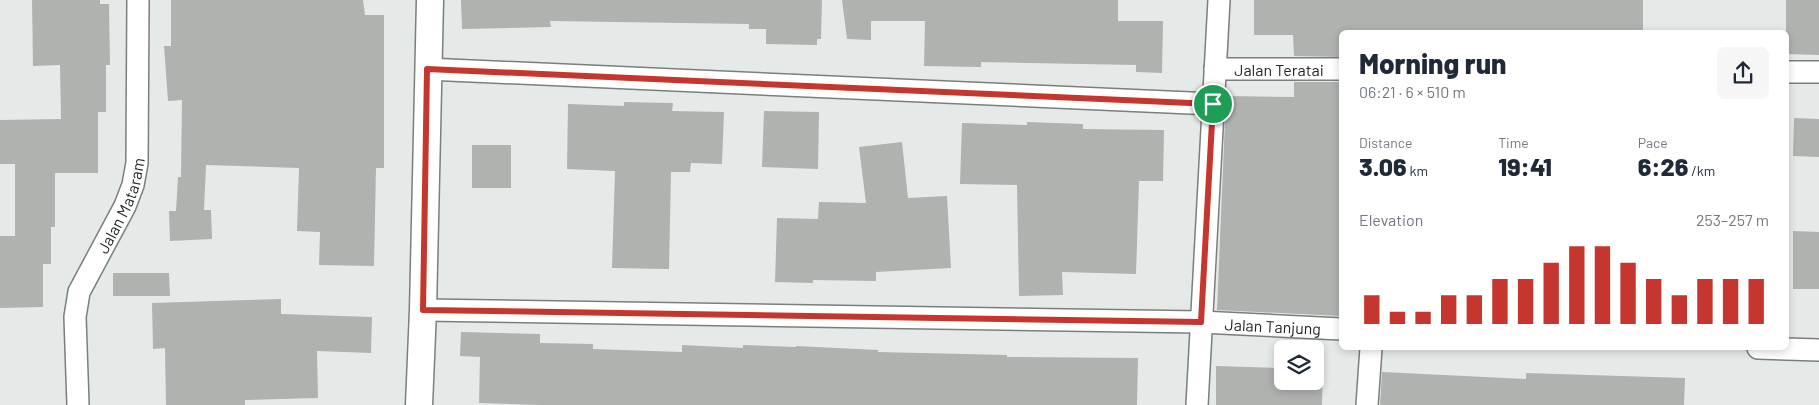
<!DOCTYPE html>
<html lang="en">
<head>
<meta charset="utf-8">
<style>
  body { margin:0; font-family:Barlow,sans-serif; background:#f6f6f7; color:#1f2937; height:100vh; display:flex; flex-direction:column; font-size:19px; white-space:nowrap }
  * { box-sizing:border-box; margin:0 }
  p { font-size:16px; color:#747a83 }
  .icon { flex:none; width:28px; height:28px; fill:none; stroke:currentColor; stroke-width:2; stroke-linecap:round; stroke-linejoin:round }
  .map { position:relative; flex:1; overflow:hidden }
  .side { position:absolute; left:1339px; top:30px; width:450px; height:320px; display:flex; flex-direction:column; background:#fff; border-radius:8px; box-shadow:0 2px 8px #0003 }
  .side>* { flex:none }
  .tools { position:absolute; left:1274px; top:340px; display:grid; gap:10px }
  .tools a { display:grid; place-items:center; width:50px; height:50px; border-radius:8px; background:#fff; box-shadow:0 2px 8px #0003; font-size:25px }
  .pin { position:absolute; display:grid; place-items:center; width:42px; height:42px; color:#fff; margin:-21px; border:2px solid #fff; border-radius:50%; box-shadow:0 1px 5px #0007 }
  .round { display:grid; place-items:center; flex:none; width:52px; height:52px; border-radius:8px; background:#f6f6f7 }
  .overview { display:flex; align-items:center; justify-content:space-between; height:85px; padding:0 20px }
  h1 { font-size:28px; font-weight:800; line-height:38px }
  .metrics { display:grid; grid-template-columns:repeat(3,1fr); gap:8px; height:85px; padding:5px 20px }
  .metrics div { display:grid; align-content:center }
  .metrics b { font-size:25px; font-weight:800 }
  .metrics small { font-size:14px; font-weight:400 }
  .metrics p { font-size:14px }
  .chart { height:140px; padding:10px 20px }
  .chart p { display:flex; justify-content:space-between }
  .chart svg { width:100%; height:90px; margin-top:5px; stroke:#c5372e; stroke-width:6 }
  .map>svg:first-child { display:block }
  .building { fill:#afb2af }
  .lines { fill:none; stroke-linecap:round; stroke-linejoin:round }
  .minor-casing { stroke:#7a7f7d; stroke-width:24 }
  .tertiary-casing { stroke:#7a7f7d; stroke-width:29 }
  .minor { stroke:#fff; stroke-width:21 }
  .tertiary { stroke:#fff; stroke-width:26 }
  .route-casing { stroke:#fff; stroke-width:10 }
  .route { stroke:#c5372e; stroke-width:6 }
  .labels { text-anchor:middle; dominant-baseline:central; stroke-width:5; stroke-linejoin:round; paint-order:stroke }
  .street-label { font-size:16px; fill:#242525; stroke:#f2f7f5 }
</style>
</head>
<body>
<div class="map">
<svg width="1819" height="405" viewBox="0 0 1819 405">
  <rect width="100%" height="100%" fill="#e5eae8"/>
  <g class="building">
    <path d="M32,0H100V4H109L110,65H106V112H98V173H55V227H51V264H43V307L0,308V236H15V164H0V120L61,119L60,65L33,66Z"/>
    <path d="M171,0H363L365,15H384V168H376L374,266L319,265L320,232L297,231L299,168L206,165L204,210H211L212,239L170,241L169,211H176L178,177H181L182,100L168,101L164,46H171Z"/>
    <path d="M461,0H822L821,39H817V45L766,44V29H749V24L550,21L551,27L462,29Z"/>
    <path d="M842,0H1118V21H1163L1162,73L1136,72V65L981,62V67L924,66L925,21H871V40L847,39Z"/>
    <path d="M1254,0H1643V32H1341V57L1294,56L1293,35H1254Z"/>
    <path d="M1786,0H1819V55L1786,54Z"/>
    <path d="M1341,82V316L1217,310L1226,96L1294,97V82Z"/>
    <path d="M624,102L673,103L672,111L724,112L722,164L691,163L690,172H671L669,269L612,268L615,171L567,169L568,104L624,106Z"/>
    <path d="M764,111L819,112L818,169L762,167Z"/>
    <path d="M1794,118L1819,119V157L1793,156Z"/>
    <path d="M1027,122L1083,124V129L1164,130L1163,181H1139L1136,274L1062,272L1063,295L1019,296L1017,185L960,184L962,123L1027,125Z"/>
    <path d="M902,142L908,198L947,196L951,268L876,272V281L813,280V283L775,282L777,218L818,219L819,202L866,203L859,147Z"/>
    <rect x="472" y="145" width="39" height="43"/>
    <path d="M1793,231L1819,232V289H1793Z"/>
    <path d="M113,273H169L170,296H113Z"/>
    <path d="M281,299V314L372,317L371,353L317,351L318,398L245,400V405H166L165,348L153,349L152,303Z"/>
    <path d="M461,332L540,334V343L593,344V349L682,352V345L743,348V345L796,347V346L878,350V352L1007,355V357L1138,358L1137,405H542L479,403L480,357L460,356Z"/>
    <path d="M1279,365H1282V381H1315V365H1323L1322,405H1216V366L1278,368Z"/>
    <path d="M1382,372L1526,379V373L1685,378L1684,405H1380Z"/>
  </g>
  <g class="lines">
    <defs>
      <g id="minor">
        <path d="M427,69L1213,104"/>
        <path id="s1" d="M1215,69H1341"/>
        <path d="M1786,72H1819"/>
        <path id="s2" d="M423,310L1201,322L1341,329"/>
        <path d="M1758,348L1819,350"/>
        <path id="s3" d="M78,405L75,317L79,292L125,206L133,185L137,163L138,0"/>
        <path d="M1197,405L1219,0"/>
        <path d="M1367,405L1371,348"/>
      </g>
      <path id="tertiary" d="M419,405L423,310L430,0"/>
    </defs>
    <use href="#minor" class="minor-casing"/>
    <use href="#tertiary" class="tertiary-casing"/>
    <use href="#minor" class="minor"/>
    <use href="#tertiary" class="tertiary"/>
  </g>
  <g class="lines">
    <defs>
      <path id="route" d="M427,69L1213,104L1201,322L423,310Z"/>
    </defs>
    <use href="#route" class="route-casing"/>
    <use href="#route" class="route"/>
  </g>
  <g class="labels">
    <g class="street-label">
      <text stroke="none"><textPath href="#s1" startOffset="64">Jalan Teratai</textPath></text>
      <text stroke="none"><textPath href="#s3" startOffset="210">Jalan Mataram</textPath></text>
      <text stroke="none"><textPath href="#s2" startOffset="850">Jalan Tanjung</textPath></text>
    </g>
  </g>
</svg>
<div class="tools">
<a><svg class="icon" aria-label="layers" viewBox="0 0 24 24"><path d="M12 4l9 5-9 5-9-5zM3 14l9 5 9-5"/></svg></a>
</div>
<div class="pin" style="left:1213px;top:104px;background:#1e9e55"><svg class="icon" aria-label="arrive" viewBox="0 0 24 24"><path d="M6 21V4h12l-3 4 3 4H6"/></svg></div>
<section class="side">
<div class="overview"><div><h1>Morning run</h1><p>06:21 · 6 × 510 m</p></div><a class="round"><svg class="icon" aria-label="share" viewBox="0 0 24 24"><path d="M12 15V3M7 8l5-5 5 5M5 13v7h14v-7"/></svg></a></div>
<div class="metrics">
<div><p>Distance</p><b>3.06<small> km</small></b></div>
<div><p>Time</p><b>19:41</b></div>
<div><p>Pace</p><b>6:26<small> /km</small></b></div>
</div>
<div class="chart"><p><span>Elevation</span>253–257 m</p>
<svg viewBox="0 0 160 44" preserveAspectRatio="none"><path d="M5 44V30M15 44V38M25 44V38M35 44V30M45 44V30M55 44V22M65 44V22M75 44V14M85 44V6M95 44V6M105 44V14M115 44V22M125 44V30M135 44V22M145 44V22M155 44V22"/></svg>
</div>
</section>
</div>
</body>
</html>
